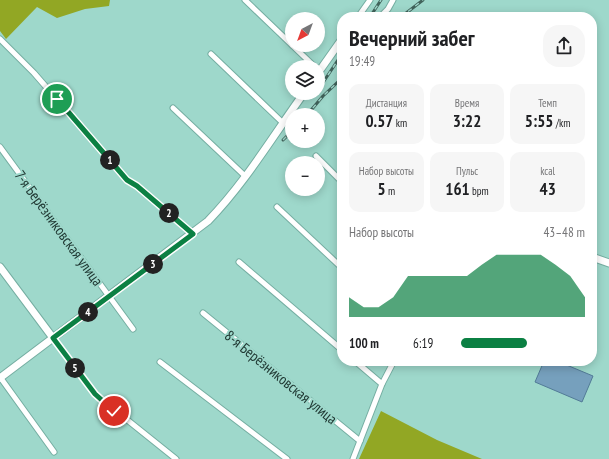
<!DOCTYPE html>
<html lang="ru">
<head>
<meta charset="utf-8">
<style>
  body { margin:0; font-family:"PT Sans Narrow",sans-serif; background:#f6f6f6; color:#202124; height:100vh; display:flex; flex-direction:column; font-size:15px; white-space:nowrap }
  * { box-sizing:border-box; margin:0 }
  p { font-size:13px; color:#757577 }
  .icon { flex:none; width:22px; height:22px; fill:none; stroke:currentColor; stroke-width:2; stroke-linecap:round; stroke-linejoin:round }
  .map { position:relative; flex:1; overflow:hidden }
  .side { position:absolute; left:337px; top:12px; width:260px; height:354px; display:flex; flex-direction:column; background:#fff; border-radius:16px; box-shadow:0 2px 10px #0003 }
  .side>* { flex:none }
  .needle { width:26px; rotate:221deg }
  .fabs { position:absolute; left:285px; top:12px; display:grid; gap:8px }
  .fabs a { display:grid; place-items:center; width:40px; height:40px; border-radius:50%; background:#fff; box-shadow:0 2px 10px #0003; font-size:20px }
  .pin { position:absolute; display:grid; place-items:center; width:34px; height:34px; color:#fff; margin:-17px; border:2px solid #fff; border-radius:50%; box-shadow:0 1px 4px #0007 }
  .km { position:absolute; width:20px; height:20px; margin:-10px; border-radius:50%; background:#222; color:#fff; font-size:11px; line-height:20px; text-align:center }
  .round { display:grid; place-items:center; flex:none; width:42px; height:42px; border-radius:16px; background:#f6f6f6 }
  .headline { display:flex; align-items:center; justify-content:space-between; height:68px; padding:0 12px }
  h1 { font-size:22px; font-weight:600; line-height:30px }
  .figures { display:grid; grid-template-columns:repeat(3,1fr); gap:6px; height:68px; padding:4px 12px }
  .figures div { display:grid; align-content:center; border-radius:10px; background:#f6f6f6; text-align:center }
  .figures b { font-size:17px; font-weight:600 }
  .figures small { font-size:11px; font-weight:400 }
  .figures p { font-size:11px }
  .chart { height:112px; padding:8px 12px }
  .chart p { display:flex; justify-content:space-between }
  .chart svg { width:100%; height:72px; margin-top:4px; fill:#0b8043; opacity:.7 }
  ul { padding:0 12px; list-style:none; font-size:13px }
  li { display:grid; grid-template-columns:64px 48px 1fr; align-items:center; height:30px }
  li i { height:10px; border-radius:5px; background:#0b8043 }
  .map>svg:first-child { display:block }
  .green { fill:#92a724 }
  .building { fill:#76a0bd; stroke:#527b97 }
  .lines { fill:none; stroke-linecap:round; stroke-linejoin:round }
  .street-casing { stroke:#75aea2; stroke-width:7 }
  .secondary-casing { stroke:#75aea2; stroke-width:9 }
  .street { stroke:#fff; stroke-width:5 }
  .secondary { stroke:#fff; stroke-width:7 }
  .rail-casing { stroke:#41635b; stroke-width:3 }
  .rail { stroke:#9ed8cb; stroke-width:1.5; stroke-dasharray:4.5; stroke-linecap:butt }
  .route-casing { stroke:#fff; stroke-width:8 }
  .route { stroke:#0b8043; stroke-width:5 }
  .labels { text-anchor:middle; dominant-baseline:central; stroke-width:4; stroke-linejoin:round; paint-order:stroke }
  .street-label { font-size:15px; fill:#1e3631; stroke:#9ed8cb }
</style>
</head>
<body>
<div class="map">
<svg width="609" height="459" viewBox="0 0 609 459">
  <rect width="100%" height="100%" fill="#9ed8cb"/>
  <g class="green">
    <path d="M0,0H110L109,6L85,9L57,18L37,7L6,39L0,31Z"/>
    <path d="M381,411L437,440L482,459H359Z"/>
  </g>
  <path class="building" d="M544,361H557L593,376L582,402L535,382Z"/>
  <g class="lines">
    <defs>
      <g id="street">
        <path d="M245,0L292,45"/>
        <path d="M358,17L370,0"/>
        <path d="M380,17L388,9L393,0"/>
        <path d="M0,39L34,73L127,180L137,186L193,234"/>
        <path d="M292,45L315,67"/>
        <path d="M211,54L283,123"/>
        <path d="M173,108L245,176"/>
        <path d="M0,147L133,329"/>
        <path d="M316,156L342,182"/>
        <path d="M277,207L342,268"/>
        <path d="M239,262L342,350"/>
        <path d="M203,313L360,441"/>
        <path d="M53,338L95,394L176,459"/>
        <path d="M355,361L382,384"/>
        <path d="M160,362L287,459"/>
        <path d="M0,377L54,452"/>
        <path d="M353,459L382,384L394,361"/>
      </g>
      <g id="secondary">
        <path d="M318,73L342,39"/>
        <path d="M592,257L609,263"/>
        <path d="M0,267L53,338"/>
        <path d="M0,378L208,221C245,183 273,136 304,93"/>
      </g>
    </defs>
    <use href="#street" class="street-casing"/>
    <use href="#secondary" class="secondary-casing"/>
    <use href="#street" class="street"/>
    <use href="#secondary" class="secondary"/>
    <defs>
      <g id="rail">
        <path d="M370,17L381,0"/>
        <path d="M401,17L423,0"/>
        <path d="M318,90L342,54"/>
        <path d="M307,115L323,96L342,78"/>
        <path d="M283,140L292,131"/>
      </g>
    </defs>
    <use href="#rail" class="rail-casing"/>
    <use href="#rail" class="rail"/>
  </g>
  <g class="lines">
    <defs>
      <path id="route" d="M57,99L127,180L137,186L193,234L53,338L95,394L114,411"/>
    </defs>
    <use href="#route" class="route-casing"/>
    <use href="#route" class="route"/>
  </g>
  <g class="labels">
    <g class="street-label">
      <text transform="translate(59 228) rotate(54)">7-я Берёзниковская улица</text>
      <text transform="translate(281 377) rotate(39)">8-я Берёзниковская улица</text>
    </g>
  </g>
</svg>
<div class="fabs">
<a><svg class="needle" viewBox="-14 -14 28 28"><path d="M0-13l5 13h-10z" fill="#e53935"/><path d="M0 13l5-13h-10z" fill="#757577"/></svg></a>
<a><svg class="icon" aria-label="layers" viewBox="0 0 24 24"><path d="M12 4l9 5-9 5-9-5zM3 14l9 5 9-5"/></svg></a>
<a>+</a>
<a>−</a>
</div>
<div class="pin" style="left:57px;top:99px;background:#1e9e55"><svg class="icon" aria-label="arrive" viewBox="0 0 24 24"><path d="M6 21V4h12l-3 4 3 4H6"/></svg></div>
<div class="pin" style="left:114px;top:411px;background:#d93025"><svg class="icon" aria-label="check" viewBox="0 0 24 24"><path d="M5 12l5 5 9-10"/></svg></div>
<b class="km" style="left:110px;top:160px">1</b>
<b class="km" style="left:169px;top:213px">2</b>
<b class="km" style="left:153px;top:264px">3</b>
<b class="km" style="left:88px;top:312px">4</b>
<b class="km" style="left:75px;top:368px">5</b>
<section class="side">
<div class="headline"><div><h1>Вечерний забег</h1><p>19:49</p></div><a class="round"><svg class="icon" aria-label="share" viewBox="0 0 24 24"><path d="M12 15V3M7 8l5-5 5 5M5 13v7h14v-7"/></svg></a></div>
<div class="figures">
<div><p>Дистанция</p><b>0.57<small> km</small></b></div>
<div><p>Время</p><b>3:22</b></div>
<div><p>Темп</p><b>5:55<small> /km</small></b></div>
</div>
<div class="figures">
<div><p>Набор высоты</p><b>5<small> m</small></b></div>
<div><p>Пульс</p><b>161<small> bpm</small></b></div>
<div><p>kcal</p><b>43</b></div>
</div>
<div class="chart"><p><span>Набор высоты</span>43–48 m</p>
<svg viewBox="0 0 160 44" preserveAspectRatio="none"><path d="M0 44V32L10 38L20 38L30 32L40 19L50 19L60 19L70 19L80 19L90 12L100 6L110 6L120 6L130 6L140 12L150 19L160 32V44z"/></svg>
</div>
<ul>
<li><b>100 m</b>6:19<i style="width:53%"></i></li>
</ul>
</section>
</div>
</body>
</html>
